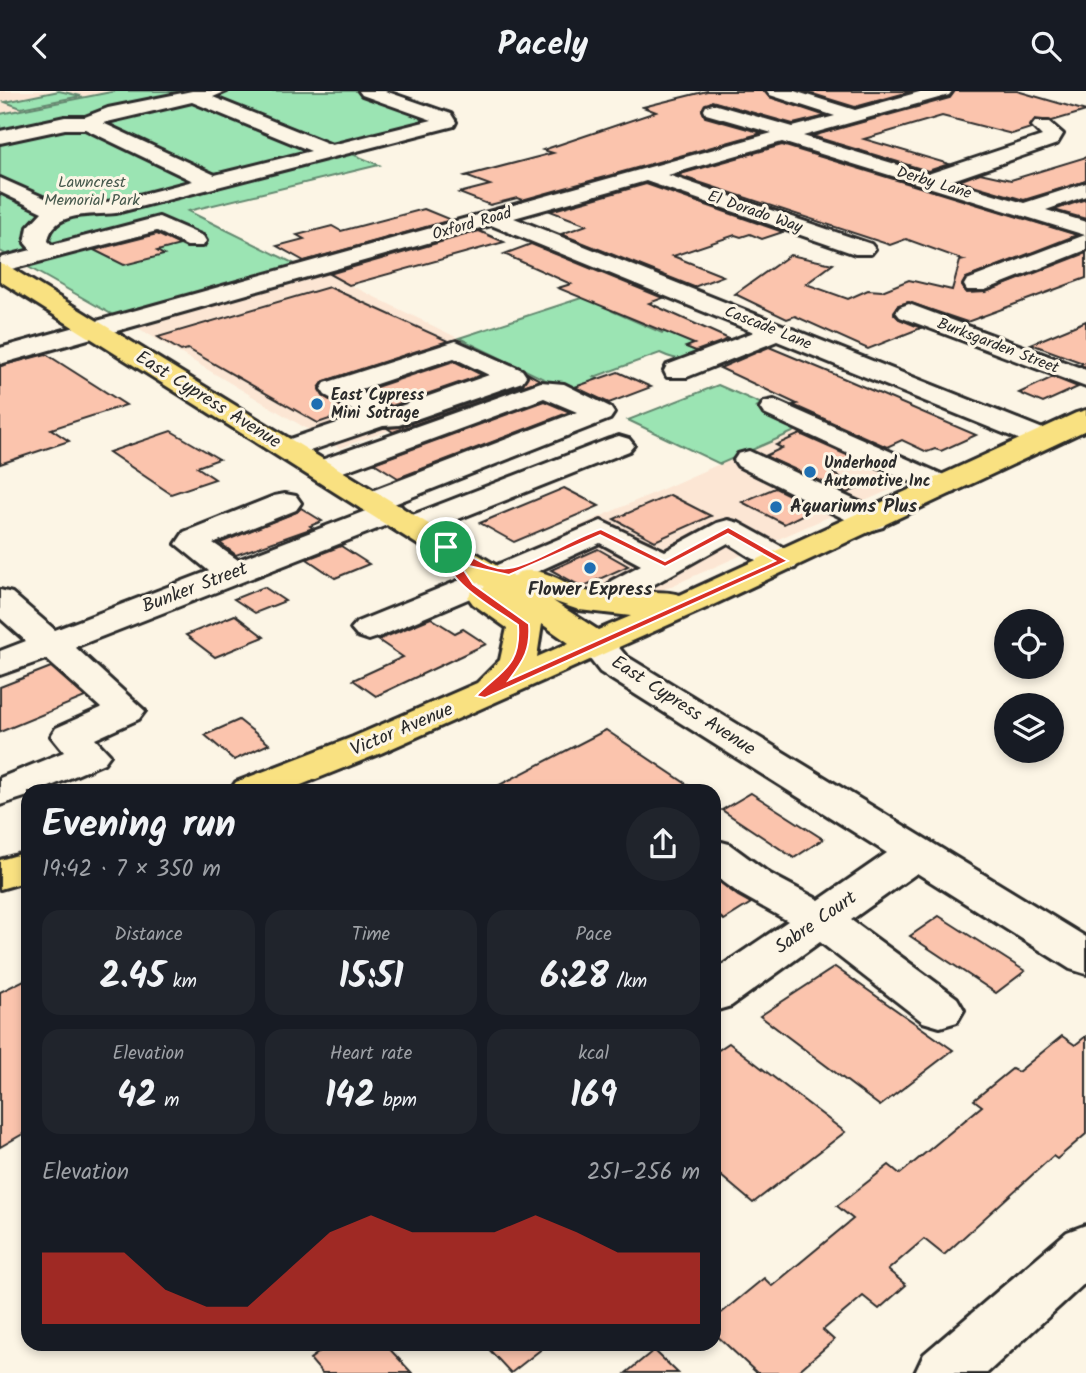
<!DOCTYPE html>
<html lang="en">
<head>
<meta charset="utf-8">
<style>
  body { margin:0; font-family:Kalam,sans-serif; background:#20242c; color:#f1f3f6; height:100vh; display:flex; flex-direction:column; font-size:26px; white-space:nowrap }
  * { box-sizing:border-box; margin:0 }
  p { font-size:23px; color:#9ea1a6 }
  .icon { flex:none; width:38px; height:38px; fill:none; stroke:currentColor; stroke-width:2; stroke-linecap:round; stroke-linejoin:round }
  .map { position:relative; flex:1; overflow:hidden }
  .sheet { position:absolute; left:21px; top:693px; width:700px; height:567px; display:flex; flex-direction:column; background:#171b24; border-radius:21px; box-shadow:0 4px 10px #0003 }
  .sheet>* { flex:none }
  .fabs { position:absolute; left:994px; top:518px; display:grid; gap:14px }
  .fabs a { display:grid; place-items:center; width:70px; height:70px; border-radius:50%; background:#171b24; box-shadow:0 4px 10px #0003; font-size:35px }
  .pin { position:absolute; display:grid; place-items:center; width:60px; height:60px; color:#fff; margin:-30px; border:4px solid #fff; border-radius:50%; box-shadow:0 2px 7px #0007 }
  .round { display:grid; place-items:center; flex:none; width:74px; height:74px; border-radius:37px; background:#20242c }
  .summary { display:flex; align-items:center; justify-content:space-between; height:119px; padding:0 21px }
  h1 { font-size:38px; font-weight:600; line-height:52px }
  .stats { display:grid; grid-template-columns:repeat(3,1fr); gap:10px; height:119px; padding:7px 21px }
  .stats div { display:grid; align-content:center; border-radius:18px; background:#20242c; text-align:center }
  .stats b { font-size:35px; font-weight:600 }
  .stats small { font-size:19px; font-weight:400 }
  .stats p { font-size:19px }
  .chart { height:196px; padding:14px 21px }
  .chart p { display:flex; justify-content:space-between }
  .chart svg { width:100%; height:126px; margin-top:7px; fill:#d93025; opacity:.7 }
  header { display:flex; justify-content:space-between; align-items:center; height:91px; padding:0 21px; background:#171b24; font-size:32px; font-weight:600 }
  .map>svg:first-child { display:block }
  .built { fill:#fce6d4 }
  .green { fill:#9be4b3; stroke:#63886f; stroke-width:2 }
  .building { fill:#fbc4ad; stroke:#2b2b2b; stroke-width:2 }
  .lines { fill:none; stroke-linecap:round; stroke-linejoin:round }
  .minor-casing { stroke:#2b2b2b; stroke-width:6 }
  .major-casing { stroke:#2b2b2b; stroke-width:6 }
  .minor { fill:#fcf5e5; fill-rule:evenodd }
  .major { fill:#f9e181; fill-rule:evenodd }
  .route { fill:#d93025; stroke:#fff; stroke-width:2; fill-rule:evenodd }
  .poi-dot { fill:#1f6fb2; stroke:#fcf5e5; stroke-width:2.5 }
  .labels { text-anchor:middle; dominant-baseline:central; stroke-width:6; stroke-linejoin:round; paint-order:stroke }
  .far-park-label { font-size:16px; fill:#47594d; stroke:#fcf5e5 }
  .far-street-label { font-size:16px; fill:#2b2b2b; stroke:#fcf5e5 }
  .far-poi-label { font-size:16px; font-weight:bold; fill:#2b2b2b; stroke:#fcf5e5; text-anchor:start }
  .street-label { font-size:19px; fill:#2b2b2b; stroke:#fcf5e5 }
  .poi-label { font-size:19px; font-weight:bold; fill:#2b2b2b; stroke:#fcf5e5; text-anchor:start }
</style>
</head>
<body>
<header><svg class="icon" aria-label="back" viewBox="0 0 24 24"><path d="M15 5l-7 7 7 7"/></svg>Pacely<svg class="icon" aria-label="search" viewBox="0 0 24 24"><circle cx="10" cy="10" r="6"/><path d="M15 15l6 6"/></svg></header>
<div class="map">
<svg width="1086" height="1282" viewBox="0 0 1086 1282">
  <rect width="100%" height="100%" fill="#fcf5e5"/>
  <filter id="ink" filterUnits="userSpaceOnUse"><feTurbulence type="fractalNoise" baseFrequency=".0143" numOctaves="2"/><feDisplacementMap in="SourceGraphic" scale="14" xChannelSelector="R" yChannelSelector="G"/><feConvolveMatrix kernelMatrix="1 2 1 2 8 2 1 2 1" color-interpolation-filters="sRGB"/></filter>
  <g filter="url(#ink)">
    <g class="built">
      <path d="M0,0H116L0,23Z"/>
      <path d="M324,181L537,286L539,287L339,357L138,237L149,231Z"/>
      <path d="M771,309L933,380L653,503L607,505L584,499L520,461L801,337L755,316Z"/>
    </g>
    <g class="green">
      <path d="M59,0L81,5L21,17L5,11Z"/>
      <path d="M116,0H378L457,28L456,32L445,37L347,61L379,74L188,120L301,176L113,224L0,160V23Z"/>
      <path d="M630,191L642,196L602,209L612,220L662,242L667,240L700,251L687,256L704,264C686,270 677,270 660,262L594,286L624,297L589,310L459,247Z"/>
      <path d="M718,294L762,313L756,316L802,337L720,373L628,329Z"/>
    </g>
    <g class="building">
      <path d="M707,0H764L769,6L826,25L793,33L712,10L702,18L705,26L762,42L522,109L517,107L490,114L459,102L490,94L465,85L553,62L543,59L656,21L643,16Z"/>
      <path d="M803,0H913L855,16Z"/>
      <path d="M955,0H1017L1086,20L1052,30L1035,28L1031,37L1012,43L942,25L864,48L949,73L928,80L812,45L950,7Z"/>
      <path d="M782,54L1077,144L966,187L962,195L967,202L986,201L1086,162V187L967,231L908,211L898,214L894,223L899,228L921,237L868,258L795,225L787,228L735,203L790,164L833,173L806,193L848,208L868,199L882,200L909,189L952,199L960,170L964,169L906,148L890,154L677,84Z"/>
      <path d="M1086,66V90L1024,109L959,90L980,82L1011,89Z"/>
      <path d="M646,93L783,141L762,148L750,143L741,146L735,144L673,165L723,185L694,196L561,143L587,134L550,120Z"/>
      <path d="M1086,108V128L1054,119Z"/>
      <path d="M424,118L451,129L304,170L277,155L304,148L297,144L332,135L341,140Z"/>
      <path d="M479,140L504,151L349,194L329,183Z"/>
      <path d="M157,143L180,154L157,160L164,164L124,174L94,159Z"/>
      <path d="M531,153L663,207L649,212L729,248L696,260L686,256L694,253L558,197L571,193L504,163Z"/>
      <path d="M329,196L448,250L324,290L319,297L323,305L350,321L318,332L188,258L181,260L158,246Z"/>
      <path d="M1086,230V276L1080,274L1083,272L1031,253Z"/>
      <path d="M769,256L829,281L976,344L941,360L935,358L927,361L902,349L887,356L793,314L797,313L720,277Z"/>
      <path d="M46,263L126,314L51,338L69,350L0,373V275Z"/>
      <path d="M454,270L482,284L392,315L364,300Z"/>
      <path d="M618,281L651,296L609,312L575,296Z"/>
      <path d="M527,282L540,289L393,341L387,337L400,336L523,293Z"/>
      <path d="M1053,286L1078,296L1043,312L1019,302Z"/>
      <path d="M544,310L570,321L398,387L374,372Z"/>
      <path d="M171,340L219,368L197,376L215,388L171,403L109,361Z"/>
      <path d="M800,343L858,369L831,382L861,396L847,402L765,365L782,357L776,354Z"/>
      <path d="M564,397L599,415L514,451L480,432Z"/>
      <path d="M775,397L816,417L784,433L742,411Z"/>
      <path d="M670,404L711,425L655,450L614,428Z"/>
      <path d="M301,417L322,430L310,435L313,437L236,464L220,452L297,421Z"/>
      <path d="M341,455L369,473L335,487L307,468Z"/>
      <path d="M598,458L628,475L582,496L551,479Z"/>
      <path d="M264,496L285,510L255,522L234,508Z"/>
      <path d="M235,524L264,546L215,566L186,544Z"/>
      <path d="M431,527L455,542L463,538L486,553L376,605L353,589L403,566L378,549Z"/>
      <path d="M51,576L85,606L0,641V596Z"/>
      <path d="M239,629L269,653L234,669L205,644Z"/>
      <path d="M606,639L697,700H488Z"/>
      <path d="M751,702L823,748L794,767L722,719Z"/>
      <path d="M714,787L738,805L751,812L724,829L714,821Z"/>
      <path d="M939,825L1025,880L996,902L910,845Z"/>
      <path d="M835,876L953,959L880,1015L760,925Z"/>
      <path d="M28,887V1040L0,1056V901Z"/>
      <path d="M1062,945L1075,954L1086,945V1043L1057,1068L1053,1065L944,1164L924,1148L888,1179L906,1194L879,1218L863,1205L823,1239L834,1249L796,1282H757L714,1242V1228L764,1187L772,1195L853,1128L837,1115L889,1074L900,1083L982,1015L974,1009L1012,978L1018,981Z"/>
      <path d="M729,952L845,1041L753,1112L714,1079V962Z"/>
      <path d="M330,1253H385L412,1282H322L310,1268Z"/>
      <path d="M484,1253H548L511,1282Z"/>
      <path d="M654,1259L678,1282H626Z"/>
    </g>
    <g class="lines">
      <defs>
        <g id="minor">
          <path d="M192,0H227L213,6L332,54L432,29L362,4L359,0H385L451,23L456,31L454,35L116,122C90,125 53,119 48,150L52,154L159,126L203,145L206,150L203,155H187L157,140L0,181V167L31,159L25,152L28,136L42,121L0,101V87L63,115L116,110L193,90L85,38H65L0,52V40L65,26H85L108,17ZM192,11L311,60L215,84L103,32Z"/>
          <path d="M767,0H794L855,19L923,0H952L949,4L803,45L928,83L1042,45L1032,35L1035,31H1049L1063,43L1057,53L950,90L1024,112L1086,92V105L1046,119L1086,131V159L985,199H967L964,194L967,189L1085,144L782,51L668,84L871,153L875,158L871,163H855L646,90L514,127L1053,342L1058,348L1053,354L1043,357L1033,354L777,250L687,286H667L664,280L667,274L754,241L491,134L0,273V257L772,42L706,23L704,19L706,15L713,13L793,36L835,25L770,4Z"/>
          <path d="M909,213L1086,279V296L900,226L896,221L900,216Z"/>
          <path d="M456,250L522,279L526,285L522,291L399,334L383,335L298,364L288,367L278,364L273,358L278,352L361,324L325,304L321,298L325,292ZM454,267L489,284L392,318L358,299Z"/>
          <path d="M541,291L564,293L610,316L614,322L610,328L394,413L401,415L406,422L402,428L609,348L619,345L629,348L634,354L629,360L423,442L412,445L401,442L396,435L400,429L75,556L145,620L139,628L95,648L110,664L104,672L40,700H28V705L0,714V687L64,661L51,645L56,637L101,617L46,568L0,584V560L26,550L0,527V499L12,502L55,539L209,480L176,453L184,441L274,405L285,403L296,405L301,412L296,419L213,452L238,469L368,419L361,418L356,411L361,404L577,321L544,307L332,385L321,388L310,385L306,379L310,373Z"/>
          <path d="M774,309L955,389L959,395L955,401L944,404L933,401L764,323L760,317L764,311Z"/>
          <path d="M749,360L883,422L888,429L883,436L872,439L861,436L738,375L734,369L738,363Z"/>
          <path d="M728,429L739,432L795,463L800,470L795,477C770,483 749,464 728,452L635,504L623,507L611,504L606,497L611,490L641,474L600,452L521,488L509,491L497,488L492,481L497,474L601,430L665,460L717,432Z"/>
          <path d="M470,485L482,488L487,495L482,502L381,545L369,549L357,545L351,538L357,531Z"/>
          <path d="M597,543L610,546L626,565L1086,846V883L1070,878L917,782L851,829L957,907L964,919L957,931L940,936L923,931L820,851L731,915L714,920V880L788,830L740,803L714,784V749L729,753L770,783L819,809L887,762L600,581L579,554L584,546Z"/>
          <path d="M1086,1134V1191L987,1282H915L924,1263L1067,1141Z"/>
        </g>
        <g id="major">
          <path d="M0,173L8,175L515,486L519,481C545,475 563,493 586,500C617,508 650,496 680,504L1076,322L1086,319V339L713,514L381,662L286,700H230L236,691L353,646L477,592L500,569L507,537L473,513L468,506L473,499L485,496L0,190ZM553,510L579,519L631,525L598,539ZM542,533L569,552L537,566Z"/>
          <path d="M28,761V790L0,798V769Z"/>
        </g>
      </defs>
      <use href="#minor" class="minor-casing"/>
      <use href="#major" class="major-casing"/>
      <use href="#minor" class="minor"/>
      <use href="#major" class="major"/>
    </g>
  </g>
  <path class="route" d="M728,436L788,470L485,607L476,605C501,579 521,576 518,534C493,516 441,490 442,454C461,453 484,481 509,477C532,474 575,446 601,438L665,470ZM728,443L775,470L509,589C524,569 531,558 529,533L473,493L455,466L469,475L509,484L600,444L665,476Z"/>
  <g class="poi-dot">
    <circle cx="317" cy="313" r="7"/>
    <circle cx="810" cy="381" r="7"/>
    <circle cx="776" cy="416" r="7"/>
    <circle cx="590" cy="477" r="7"/>
  </g>
  <g class="labels">
    <g class="far-park-label">
      <text x="92" y="91">Lawncrest<tspan x="92" dy="18">Memorial Park</tspan></text>
    </g>
    <g class="far-street-label">
      <text transform="translate(934 92) rotate(17)">Derby Lane</text>
      <text transform="translate(755 121) rotate(19)">El Dorado Way</text>
      <text transform="translate(472 133) rotate(-16)">Oxford Road</text>
      <text transform="translate(768 237) rotate(22)">Cascade Lane</text>
      <text transform="translate(998 255) rotate(21)">Burksgarden Street</text>
    </g>
    <g class="far-poi-label">
      <text x="331" y="304">East Cypress<tspan x="331" dy="18">Mini Sotrage</tspan></text>
      <text x="824" y="372">Underhood<tspan x="824" dy="18">Automotive Inc</tspan></text>
    </g>
    <g class="street-label">
      <text transform="translate(208 309) rotate(32)">East Cypress Avenue</text>
      <text transform="translate(195 497) rotate(-21)">Bunker Street</text>
      <text transform="translate(683 615) rotate(33)">East Cypress Avenue</text>
      <text transform="translate(402 639) rotate(-23)">Victor Avenue</text>
      <text transform="translate(816 832) rotate(-35)">Sabre Court</text>
    </g>
    <g class="poi-label">
      <text x="790" y="416">Aquariums Plus</text>
      <text x="590" y="499" text-anchor="middle">Flower Express</text>
    </g>
  </g>
</svg>
<div class="fabs">
<a><svg class="icon" aria-label="locate" viewBox="0 0 24 24"><circle cx="12" cy="12" r="6"/><path d="M12 2v4M12 18v4M2 12h4M18 12h4"/></svg></a>
<a><svg class="icon" aria-label="layers" viewBox="0 0 24 24"><path d="M12 4l9 5-9 5-9-5zM3 14l9 5 9-5"/></svg></a>
</div>
<div class="pin" style="left:446px;top:456px;background:#1e9e55"><svg class="icon" aria-label="arrive" viewBox="0 0 24 24"><path d="M6 21V4h12l-3 4 3 4H6"/></svg></div>
<section class="sheet">
<div class="summary"><div><h1>Evening run</h1><p>19:42 · 7 × 350 m</p></div><a class="round"><svg class="icon" aria-label="share" viewBox="0 0 24 24"><path d="M12 15V3M7 8l5-5 5 5M5 13v7h14v-7"/></svg></a></div>
<div class="stats">
<div><p>Distance</p><b>2.45<small> km</small></b></div>
<div><p>Time</p><b>15:51</b></div>
<div><p>Pace</p><b>6:28<small> /km</small></b></div>
</div>
<div class="stats">
<div><p>Elevation</p><b>42<small> m</small></b></div>
<div><p>Heart rate</p><b>142<small> bpm</small></b></div>
<div><p>kcal</p><b>169</b></div>
</div>
<div class="chart"><p><span>Elevation</span>251–256 m</p>
<svg viewBox="0 0 160 44" preserveAspectRatio="none"><path d="M0 44V19L10 19L20 19L30 32L40 38L50 38L60 25L70 12L80 6L90 12L100 12L110 12L120 6L130 12L140 19L150 19L160 19V44z"/></svg>
</div>
</section>
</div>
</body>
</html>
